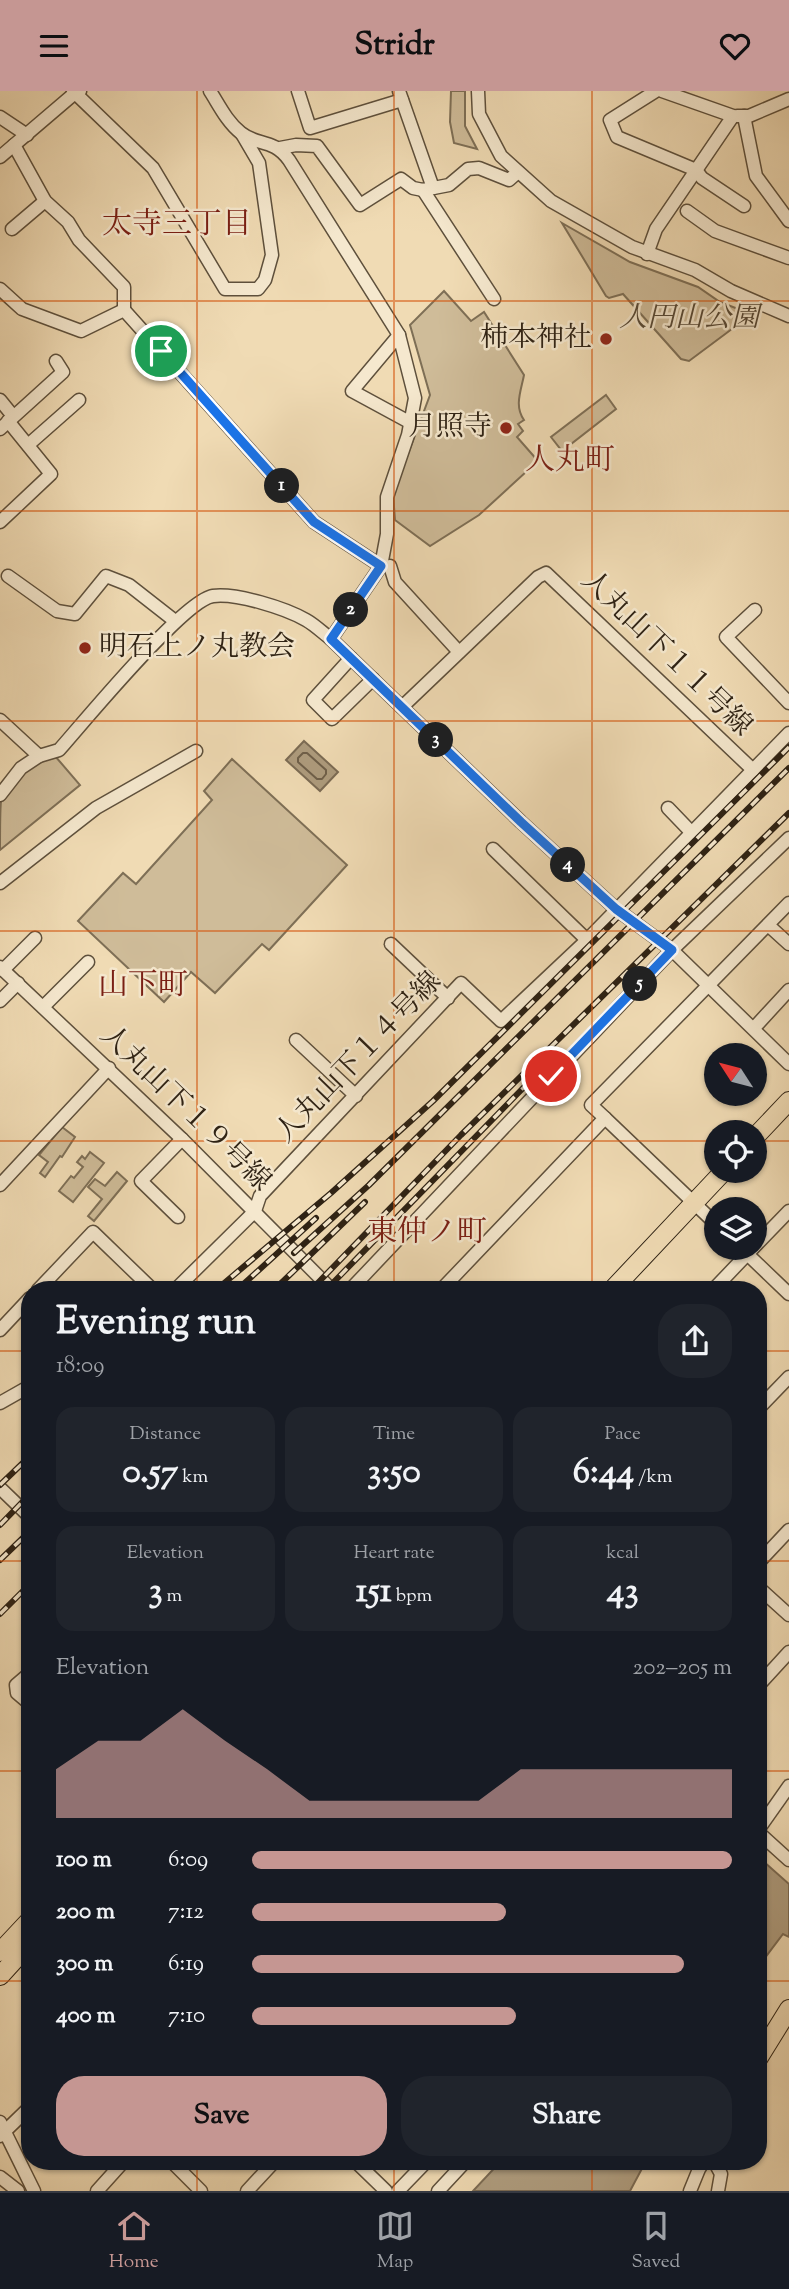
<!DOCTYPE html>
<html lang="en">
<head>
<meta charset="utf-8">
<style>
  body { margin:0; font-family:"Sorts Mill Goudy","Noto Serif JP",serif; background:#20242c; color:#f1f3f6; height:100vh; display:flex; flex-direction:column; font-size:26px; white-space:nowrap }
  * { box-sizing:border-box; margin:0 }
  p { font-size:23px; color:#9ea1a6 }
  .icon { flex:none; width:38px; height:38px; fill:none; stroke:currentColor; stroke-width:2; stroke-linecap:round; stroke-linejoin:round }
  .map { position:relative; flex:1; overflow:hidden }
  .details { position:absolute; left:21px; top:1190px; width:746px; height:889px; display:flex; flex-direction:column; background:#171b24; border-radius:28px; box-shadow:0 2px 5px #0004 }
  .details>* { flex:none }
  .needle { width:46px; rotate:306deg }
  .buttons { position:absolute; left:704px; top:952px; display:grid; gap:14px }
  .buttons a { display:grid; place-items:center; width:63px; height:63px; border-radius:50%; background:#171b24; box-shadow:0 2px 5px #0004; font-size:35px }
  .pin { position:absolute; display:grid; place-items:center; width:60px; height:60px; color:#fff; margin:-30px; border:4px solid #fff; border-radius:50%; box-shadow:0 2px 7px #0007 }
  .km { position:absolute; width:35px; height:35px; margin:-18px; border-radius:50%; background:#222; color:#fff; font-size:19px; line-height:35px; text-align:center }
  .round { display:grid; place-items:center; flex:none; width:74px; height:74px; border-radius:28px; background:#20242c }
  .overview { display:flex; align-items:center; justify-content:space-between; height:119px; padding:0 35px }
  h1 { font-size:38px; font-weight:700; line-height:52px }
  .metrics { display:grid; grid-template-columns:repeat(3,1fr); gap:10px; height:119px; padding:7px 35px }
  .metrics div { display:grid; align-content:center; border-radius:18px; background:#20242c; text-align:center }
  .metrics b { font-size:35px; font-weight:700 }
  .metrics small { font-size:19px; font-weight:400 }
  .metrics p { font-size:19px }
  .chart { height:196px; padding:14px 35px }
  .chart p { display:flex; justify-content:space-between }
  .chart svg { width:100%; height:126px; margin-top:7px; fill:#c59692; opacity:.7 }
  .button { display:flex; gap:14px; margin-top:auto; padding:14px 35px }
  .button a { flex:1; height:80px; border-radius:28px; background:#c59692; color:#111; font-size:28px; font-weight:700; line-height:80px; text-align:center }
  .button a+a { background:#20242c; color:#f1f3f6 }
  ul { padding:0 35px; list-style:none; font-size:23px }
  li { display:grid; grid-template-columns:112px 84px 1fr; align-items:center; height:52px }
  li i { height:18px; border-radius:9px; background:#c59692 }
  header { display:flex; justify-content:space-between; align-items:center; height:91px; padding:0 35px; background:#c59692; color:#111; font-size:32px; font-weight:700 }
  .dock { display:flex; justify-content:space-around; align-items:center; height:98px; border-top:2px solid #363941; background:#171b24; font-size:19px; color:#9ea1a6 }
  .dock a { display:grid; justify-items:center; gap:4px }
  .dock .on { color:#c59692 }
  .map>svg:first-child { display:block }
  .green { fill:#cfbc99; stroke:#7e6f56; stroke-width:2 }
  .water { fill:#ae9c7e; stroke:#7b6b54; stroke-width:2 }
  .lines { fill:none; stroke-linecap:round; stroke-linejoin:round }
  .shore { stroke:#6e5f49; stroke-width:2 }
  .minor-casing { stroke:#5e503c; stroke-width:15 }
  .highway-casing { stroke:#2e2214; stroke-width:20 }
  .minor { stroke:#f5e8ce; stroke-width:12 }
  .highway { stroke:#f0dbb4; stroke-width:18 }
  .rail-casing { stroke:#2e2214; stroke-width:6 }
  .rail { stroke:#f5e8ce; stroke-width:3.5; stroke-dasharray:10; stroke-linecap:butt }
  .route-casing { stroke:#fff; stroke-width:14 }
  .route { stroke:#1a73e8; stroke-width:9 }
  .grid { fill:none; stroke:#d5540d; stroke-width:2; stroke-opacity:0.55 }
  .poi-dot { fill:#8f2418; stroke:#f5e8ce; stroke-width:2.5 }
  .labels { text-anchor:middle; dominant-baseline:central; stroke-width:5; stroke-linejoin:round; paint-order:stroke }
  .park-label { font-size:28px; font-style:italic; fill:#564835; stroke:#f5e8ce }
  .poi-label { font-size:28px; fill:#2e2214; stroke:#f5e8ce; text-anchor:end }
  .street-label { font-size:28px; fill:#2e2214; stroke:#f5e8ce }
  .neighbourhood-label { font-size:30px; fill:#7a1f14; stroke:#f5e8ce }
</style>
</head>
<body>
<header><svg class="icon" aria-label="menu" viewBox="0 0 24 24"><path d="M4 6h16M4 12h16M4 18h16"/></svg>Stridr<svg class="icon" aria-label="heart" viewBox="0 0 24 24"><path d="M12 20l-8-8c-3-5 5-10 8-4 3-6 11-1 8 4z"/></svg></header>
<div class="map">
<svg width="789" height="2100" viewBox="0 0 789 2100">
  <rect width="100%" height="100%" fill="#f0dbb4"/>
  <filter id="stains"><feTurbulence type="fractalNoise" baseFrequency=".00286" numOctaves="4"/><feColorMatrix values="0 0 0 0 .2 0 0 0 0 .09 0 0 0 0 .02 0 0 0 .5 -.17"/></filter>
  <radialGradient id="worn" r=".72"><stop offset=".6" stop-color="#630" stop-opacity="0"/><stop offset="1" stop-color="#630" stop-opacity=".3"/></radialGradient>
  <g class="green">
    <path d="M451,0H465V35L477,58L454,52L450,31Z"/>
    <path d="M562,132L630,171L698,196L720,211L746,221L748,226L689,270L681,268L623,203L609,207L606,205Z"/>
    <path d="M444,200L471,230L484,221L524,284C521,300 514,315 524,329L518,333L523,340L517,346L538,370L479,424L430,455L395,429L393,403L430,304L410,234Z"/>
    <path d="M606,304L616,318L562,360L551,346Z"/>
    <path d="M55,665L80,694L0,759C0,747 0,720 1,710C11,687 32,672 55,665Z"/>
    <path d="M232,668L347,774L269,859L262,853L215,902L191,881L164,911L78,830L123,782L136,793L212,709L204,700Z"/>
    <path d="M62,1036L75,1046L62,1066L60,1065L45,1086L40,1082L48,1071L39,1064Z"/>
    <path d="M90,1061L104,1072L73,1111L59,1100L71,1085L74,1087L83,1076L77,1071L82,1065L85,1068Z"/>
    <path d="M117,1081L127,1090L94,1130L88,1125L102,1108L88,1096L95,1088L105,1095Z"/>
  </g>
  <g class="water">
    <path d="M304,650L338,681L320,700L286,669Z"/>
    <path d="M760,1770H763L789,1793V1846L783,1843L758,1876V1773Z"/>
    <path d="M501,2070H646L630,2100H473Z"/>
  </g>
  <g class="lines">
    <path class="shore" d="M303,662H307L326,679V683L322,688H317L298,671V667Z"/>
    <defs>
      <g id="minor">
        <path d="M73,0L153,77L225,198H258L265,189L272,164L259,72L242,43"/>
        <path d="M210,0C219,14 227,31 241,42C257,55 273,47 289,69L399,244L415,307L408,344L387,406V443L381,475L331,548L521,731L616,818L672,859L789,973"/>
        <path d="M298,0L310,37L402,9"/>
        <path d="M399,0L433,97"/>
        <path d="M478,0L479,23L501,65L551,110L632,156L695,179L731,200L789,225"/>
        <path d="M656,0L610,29L617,46L696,79L702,87L744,115"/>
        <path d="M737,25H749L789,8"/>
        <path d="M744,25L756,85L789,130"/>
        <path d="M0,26L27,44"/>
        <path d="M14,54L45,110L68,131L79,149L124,196V219"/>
        <path d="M280,57L296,54L317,55L360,114L401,88L413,97L423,99L449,94L468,78L479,77L509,89L518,81"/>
        <path d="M0,66L75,2L80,0"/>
        <path d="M423,99L494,208"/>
        <path d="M687,120L715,140L789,167"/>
        <path d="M12,138L45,110"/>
        <path d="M647,163L656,138L733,25L662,0"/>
        <path d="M0,198L22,218L81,240L124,219L314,431L381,475"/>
        <path d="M399,244L352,300L411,332"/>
        <path d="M0,309L13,325"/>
        <path d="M0,338L63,281L56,270"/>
        <path d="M28,354L79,309"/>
        <path d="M0,431L51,383L8,330"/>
        <path d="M390,475L395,491L459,561"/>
        <path d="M8,485L57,520L75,523L106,485L129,494L175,530"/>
        <path d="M755,519L726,546L789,612"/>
        <path d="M351,567L313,609L332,628L373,588"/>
        <path d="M402,616L538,486L546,482L753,679"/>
        <path d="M0,629L39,665L21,677L0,704"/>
        <path d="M39,665L59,659C83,632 184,509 213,505C237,502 285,517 306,529C315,534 323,542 331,548"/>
        <path d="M668,717L692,742"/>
        <path d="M493,758L587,849"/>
        <path d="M0,792L96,717L196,660"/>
        <path d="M768,834L789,853"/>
        <path d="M391,853L448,907"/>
        <path d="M0,876L182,1048L332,1199"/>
        <path d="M3,879L35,847"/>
        <path d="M0,910L18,892"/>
        <path d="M43,916L88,871"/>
        <path d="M754,937L789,899"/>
        <path d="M296,949L356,1005"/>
        <path d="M605,1027L591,1014L789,812"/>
        <path d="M0,1094L109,977"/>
        <path d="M178,1126L141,1090L182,1048"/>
        <path d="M754,1156L789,1120"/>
        <path d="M741,1157L789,1203"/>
        <path d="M38,1199L93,1141L153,1199"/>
        <path d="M175,1199L255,1120L260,1105L461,892L501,930L587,849L789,642"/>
        <path d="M350,1199L672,859L789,747"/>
        <path d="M441,1199L605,1027L716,1133"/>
        <path d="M713,1199L753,1157"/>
        <path d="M0,1239L30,1207"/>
        <path d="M0,1312L30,1295"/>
        <path d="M758,1318L789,1286"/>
        <path d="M0,1397L30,1426"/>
        <path d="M758,1472L789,1439"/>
        <path d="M758,1496L789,1524"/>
        <path d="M30,1582L16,1594L17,1602L30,1613"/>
        <path d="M758,1595L789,1561"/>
        <path d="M758,1739L789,1695"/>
        <path d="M758,1741L789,1769"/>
        <path d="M0,2031L34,2100"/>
        <path d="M0,2045L30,2016"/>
        <path d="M171,2070L201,2100"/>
        <path d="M355,2070L386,2100"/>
        <path d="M714,2070L721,2083L718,2100"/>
        <path d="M0,2086L18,2100"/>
        <path d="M97,2100L124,2070"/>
        <path d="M247,2100L275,2070"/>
        <path d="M398,2100L427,2070"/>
        <path d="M438,2100L466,2070"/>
        <path d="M690,2100L699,2078L704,2070"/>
      </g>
      <g id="highway">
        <path d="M754,1047L789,1010"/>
        <path d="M612,1199L724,1080"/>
        <path d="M0,1861L30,1829"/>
        <path d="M0,1885L30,1852"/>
        <path d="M758,1968L789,1918"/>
      </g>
    </defs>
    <use href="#minor" class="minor-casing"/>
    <use href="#highway" class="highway-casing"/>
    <use href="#minor" class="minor"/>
    <use href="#highway" class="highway"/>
    <defs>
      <g id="rail">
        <path d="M294,1162L369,1094L789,677"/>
        <path d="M216,1199L331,1102L433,1010L789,656"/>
        <path d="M237,1199L316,1127"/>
        <path d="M274,1199L365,1111"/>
        <path d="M311,1199L461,1044L789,722"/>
        <path d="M326,1199L528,992"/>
        <path d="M0,1394L30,1365"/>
        <path d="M0,1434L30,1403"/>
        <path d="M0,1469L30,1440"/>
        <path d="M0,1523L30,1493"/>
      </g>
    </defs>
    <use href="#rail" class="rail-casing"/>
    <use href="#rail" class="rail"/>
  </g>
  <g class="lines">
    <defs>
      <path id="route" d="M161,260L314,431L381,475L331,548L521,731L616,818L672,859L551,985"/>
    </defs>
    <use href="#route" class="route-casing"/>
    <use href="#route" class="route"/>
  </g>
  <path class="grid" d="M197,0V1199M394,0V1199M592,0V1199M0,210H789M0,420H789M0,630H789M0,840H789M0,1050H716M754,1050H789M0,1260H30M758,1260H789M0,1470H30M758,1470H789M0,1680H30M758,1680H789M0,1890H30M758,1890H789M197,2070V2100M394,2070V2100M592,2070V2100"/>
  <g class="poi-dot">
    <circle cx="606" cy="248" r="7"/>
    <circle cx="506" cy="337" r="7"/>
    <circle cx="85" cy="557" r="7"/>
  </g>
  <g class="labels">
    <g class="park-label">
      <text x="689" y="228">人円山公園</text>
    </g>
    <g class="poi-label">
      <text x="592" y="248">柿本神社</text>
      <text x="492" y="337">月照寺</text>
      <text x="99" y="557" text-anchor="start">明石上ノ丸教会</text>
    </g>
    <g class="street-label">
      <text transform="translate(666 563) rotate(44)">人丸山下１１号線</text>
      <text transform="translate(359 967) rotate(-46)">人丸山下１４号線</text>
      <text transform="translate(185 1018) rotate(44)">人丸山下１９号線</text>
    </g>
    <g class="neighbourhood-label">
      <text x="177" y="134">太寺三丁目</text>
      <text x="570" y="370">人丸町</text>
      <text x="143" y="895">山下町</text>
      <text x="427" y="1142">東仲ノ町</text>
    </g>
  </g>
  <rect width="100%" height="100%" filter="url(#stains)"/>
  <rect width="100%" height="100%" fill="url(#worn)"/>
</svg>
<div class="buttons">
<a><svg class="needle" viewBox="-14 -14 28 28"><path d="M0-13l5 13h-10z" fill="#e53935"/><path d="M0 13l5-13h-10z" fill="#9ea1a6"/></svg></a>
<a><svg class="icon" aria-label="locate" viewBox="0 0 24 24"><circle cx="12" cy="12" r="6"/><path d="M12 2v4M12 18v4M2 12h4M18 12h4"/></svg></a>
<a><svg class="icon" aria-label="layers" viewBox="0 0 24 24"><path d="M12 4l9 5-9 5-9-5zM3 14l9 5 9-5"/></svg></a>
</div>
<div class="pin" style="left:161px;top:260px;background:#1e9e55"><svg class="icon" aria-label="arrive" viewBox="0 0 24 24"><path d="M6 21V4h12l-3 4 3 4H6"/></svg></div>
<div class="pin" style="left:551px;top:985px;background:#d93025"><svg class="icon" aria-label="check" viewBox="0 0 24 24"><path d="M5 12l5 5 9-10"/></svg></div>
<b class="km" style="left:282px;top:395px">1</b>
<b class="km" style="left:351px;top:519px">2</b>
<b class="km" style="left:436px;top:649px">3</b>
<b class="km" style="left:568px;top:774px">4</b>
<b class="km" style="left:640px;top:893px">5</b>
<section class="details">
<div class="overview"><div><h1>Evening run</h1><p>18:09</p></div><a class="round"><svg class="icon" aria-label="share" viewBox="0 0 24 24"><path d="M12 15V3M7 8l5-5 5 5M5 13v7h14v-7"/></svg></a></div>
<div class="metrics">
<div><p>Distance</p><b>0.57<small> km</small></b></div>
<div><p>Time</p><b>3:50</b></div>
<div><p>Pace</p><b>6:44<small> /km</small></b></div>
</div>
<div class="metrics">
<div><p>Elevation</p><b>3<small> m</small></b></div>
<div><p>Heart rate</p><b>151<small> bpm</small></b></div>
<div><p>kcal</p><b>43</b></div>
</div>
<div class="chart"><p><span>Elevation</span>202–205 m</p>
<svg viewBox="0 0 160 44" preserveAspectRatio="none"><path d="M0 44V27L10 17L20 17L30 6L40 17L50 27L60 38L70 38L80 38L90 38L100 38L110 27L120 27L130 27L140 27L150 27L160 27V44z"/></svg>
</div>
<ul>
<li><b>100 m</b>6:09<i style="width:100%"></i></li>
<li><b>200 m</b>7:12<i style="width:53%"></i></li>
<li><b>300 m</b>6:19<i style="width:90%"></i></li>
<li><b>400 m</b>7:10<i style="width:55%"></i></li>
</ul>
<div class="button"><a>Save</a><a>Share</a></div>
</section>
</div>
<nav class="dock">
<a class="on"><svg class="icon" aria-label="home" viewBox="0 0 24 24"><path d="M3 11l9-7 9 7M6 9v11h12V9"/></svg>Home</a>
<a><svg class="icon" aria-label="map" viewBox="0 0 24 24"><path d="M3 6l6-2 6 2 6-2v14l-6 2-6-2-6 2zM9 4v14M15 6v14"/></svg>Map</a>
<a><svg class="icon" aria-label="saved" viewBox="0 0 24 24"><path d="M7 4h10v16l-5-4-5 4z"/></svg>Saved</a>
</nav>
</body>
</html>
